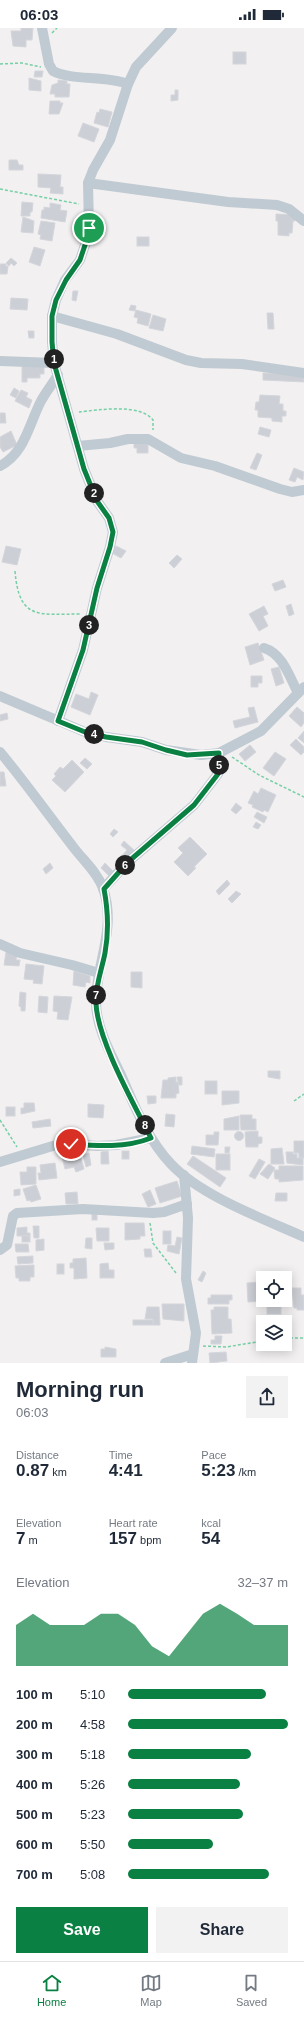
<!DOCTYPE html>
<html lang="en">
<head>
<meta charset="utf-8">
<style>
  body { margin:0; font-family:Helvetica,sans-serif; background:#f2f2f3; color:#1f2937; height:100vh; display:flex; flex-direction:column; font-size:15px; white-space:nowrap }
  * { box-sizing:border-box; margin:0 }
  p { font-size:13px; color:#747a83 }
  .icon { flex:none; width:22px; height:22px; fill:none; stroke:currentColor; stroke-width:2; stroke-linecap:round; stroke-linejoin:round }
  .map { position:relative; height:1335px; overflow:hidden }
  .sheet { display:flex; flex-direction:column; background:#fff; flex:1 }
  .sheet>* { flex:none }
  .buttons { position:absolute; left:256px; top:1243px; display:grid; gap:8px }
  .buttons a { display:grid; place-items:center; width:36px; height:36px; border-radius:0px; background:#fff; box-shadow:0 2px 10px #0003; font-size:20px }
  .pin { position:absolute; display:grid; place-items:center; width:34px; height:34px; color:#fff; margin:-17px; border:2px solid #fff; border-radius:50%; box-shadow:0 1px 4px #0007 }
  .km { position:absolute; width:20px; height:20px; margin:-10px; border-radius:50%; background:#222; color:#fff; font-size:11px; line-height:20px; text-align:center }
  .round { display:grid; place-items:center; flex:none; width:42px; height:42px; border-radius:0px; background:#f2f2f3 }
  .head { display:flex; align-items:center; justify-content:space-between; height:68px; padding:0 16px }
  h1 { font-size:22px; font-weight:700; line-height:30px }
  .stats { display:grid; grid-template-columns:repeat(3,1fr); gap:6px; height:68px; padding:4px 16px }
  .stats div { display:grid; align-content:center }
  .stats b { font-size:17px; font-weight:700 }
  .stats small { font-size:11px; font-weight:400 }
  .stats p { font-size:11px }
  .chart { height:112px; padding:8px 16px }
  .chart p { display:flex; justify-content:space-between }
  .chart svg { width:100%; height:72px; margin-top:4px; fill:#0b8043; opacity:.7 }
  .primary-button { display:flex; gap:8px; margin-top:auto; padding:8px 16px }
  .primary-button a { flex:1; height:46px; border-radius:0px; background:#0b8043; color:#fff; font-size:16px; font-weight:700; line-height:46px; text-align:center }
  .primary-button a+a { background:#f2f2f3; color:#1f2937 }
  ul { padding:0 16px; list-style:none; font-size:13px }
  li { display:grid; grid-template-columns:64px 48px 1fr; align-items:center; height:30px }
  li i { height:10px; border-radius:5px; background:#0b8043 }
  .status { display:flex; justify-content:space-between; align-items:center; height:28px; padding:0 20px; background:#fff; direction:ltr }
  .status svg { height:11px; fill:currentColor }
  .menu { display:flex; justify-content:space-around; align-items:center; height:56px; border-top:1px solid #e0e1e3; background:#fff; font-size:11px; color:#747a83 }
  .menu a { display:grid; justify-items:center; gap:2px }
  .menu .selected { color:#0b8043 }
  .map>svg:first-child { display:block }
  .building { fill:#cccfd5; stroke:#d4d6dc }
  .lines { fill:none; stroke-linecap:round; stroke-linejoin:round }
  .path { stroke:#75cfa7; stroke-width:1.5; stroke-dasharray:3 2; stroke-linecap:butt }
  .minor { stroke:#c0cad2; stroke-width:10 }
  .route-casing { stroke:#fff; stroke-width:8 }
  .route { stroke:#0b8043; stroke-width:5 }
</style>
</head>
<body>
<div class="status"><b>06:03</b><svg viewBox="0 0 49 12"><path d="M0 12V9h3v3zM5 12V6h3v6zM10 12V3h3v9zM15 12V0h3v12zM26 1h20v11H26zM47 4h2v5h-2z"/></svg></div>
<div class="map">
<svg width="304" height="1335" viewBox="0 0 304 1335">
  <rect width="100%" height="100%" fill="#f2f0f0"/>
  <g class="building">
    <path d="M21,0H33L32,12H26V19L13,18L11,3H21Z"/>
    <rect x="233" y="24" width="13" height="12"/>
    <path d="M35,43H43L42,49H34Z"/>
    <path d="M29,50L41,53V63L29,62Z"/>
    <path d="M58,52L67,53V56H70L69,69H55V66H50L52,57L58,55Z"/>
    <path d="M175,62H178V72L171,73V67H175Z"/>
    <path d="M50,73H60V75H63L59,86H49Z"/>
    <path d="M100,81L112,84L108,99L94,95L97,84L99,85Z"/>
    <path d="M83,95L99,101L94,114L78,108Z"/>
    <path d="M9,132H17L19,137H23V142H9Z"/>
    <path d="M38,146L61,147L60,159H63V166L50,165L51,160L38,159Z"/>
    <path d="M22,174L33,175L32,184H30V188H21Z"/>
    <path d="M50,175L61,177L60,182L67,183L65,194L41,190L42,182H44V179L50,180Z"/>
    <path d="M276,186L295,187V193H293L292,205H289V208L278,207V193H276Z"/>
    <path d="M23,189L34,193L33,205L21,204Z"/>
    <path d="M41,193L55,195L52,213L40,211L41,207L38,206Z"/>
    <rect x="137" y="209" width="12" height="9"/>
    <path d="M34,219L45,222L40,238L29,234Z"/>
    <path d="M11,230L17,235L14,238L11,235L9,238L6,235Z"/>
    <path d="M0,236H6V238H8L7,246H0Z"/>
    <path d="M73,263H78L76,273L72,272Z"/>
    <path d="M11,270L28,271L27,282L10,281Z"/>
    <path d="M131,277L136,278L135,283L129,282Z"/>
    <path d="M136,282L151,286L148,298L137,295L138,290L134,289Z"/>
    <path d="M267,285H273L274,301H268Z"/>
    <path d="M153,287L166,291L163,303L149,300Z"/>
    <path d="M28,303H34V310H29Z"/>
    <path d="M22,338H44V346H40V350H27V354H22Z"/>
    <path d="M263,345L304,347V354L263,352Z"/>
    <path d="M14,360L19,363L16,370L10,367Z"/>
    <path d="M21,362L28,365L26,369L32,372L29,380L15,373Z"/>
    <path d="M260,367L280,368L279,376H283V383H286V388H282V394L272,393V390L258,389V382H255L256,374H259Z"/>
    <path d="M0,385H5L6,395H0Z"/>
    <path d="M260,399L271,402L269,409L258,406Z"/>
    <path d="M11,403L17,417L3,424L0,419V409Z"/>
    <path d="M134,412H148V425H137V420H134Z"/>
    <path d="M257,425L262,427L256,442L250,440Z"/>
    <path d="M294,440L304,444L303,452L297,449L295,454L289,452Z"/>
    <path d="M6,518L21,521L17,537L2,534Z"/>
    <path d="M116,518L126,523L121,530L112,525Z"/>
    <path d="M177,527L182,531L174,540L169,535Z"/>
    <path d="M283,552L286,559L275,563L272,556Z"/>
    <path d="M291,576L294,586L289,588L286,578Z"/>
    <path d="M264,578L268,586L263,588L268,598L259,603L249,586Z"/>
    <path d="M258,615L264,632L250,637L245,619Z"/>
    <path d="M279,639L284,655L276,658L271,641Z"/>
    <path d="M251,648H262V655H258V659H251Z"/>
    <path d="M91,664L98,667L90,687L71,679L76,666L89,671Z"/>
    <path d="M254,679L258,694L235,700L233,693L250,689L248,680Z"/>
    <path d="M297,679L304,685V695L301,699L289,688Z"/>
    <path d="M7,685L8,691L0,693V687Z"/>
    <path d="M304,703V715L298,710Z"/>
    <path d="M296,711L304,719V724L301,727L290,717Z"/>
    <path d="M250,717L256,724L245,733L239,726Z"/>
    <path d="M275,724L286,731L274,748L263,740Z"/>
    <path d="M85,730L92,736L87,741L80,735Z"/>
    <path d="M72,732L84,744L65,764L52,752L56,748L54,746L60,739L63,741Z"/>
    <path d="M0,744H4L6,758H0Z"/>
    <path d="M261,760L276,767L268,784L264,782L263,784L252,779L253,777L248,775L254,763L258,766Z"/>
    <path d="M236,775L242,780L236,786L231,782Z"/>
    <path d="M257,784L267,789L264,795L254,789Z"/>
    <path d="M256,794L261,797L258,801L253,799Z"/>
    <path d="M114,801L118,804L113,809L110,806Z"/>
    <path d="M190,809L207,826L194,839L196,840L188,848L174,834L183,825L178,820Z"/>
    <path d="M124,813L135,823L125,834L120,830L127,822L121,817Z"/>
    <path d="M50,835L53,840L46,846L43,841Z"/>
    <path d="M105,835L113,843L109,848L101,840Z"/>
    <path d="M227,852L230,856L219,867L216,863Z"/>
    <path d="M236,863L241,866L232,875L228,871Z"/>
    <path d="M6,924L17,926L16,932H20L19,938L4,937Z"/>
    <path d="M26,936L44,938L42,956L33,955L34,952L24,951Z"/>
    <path d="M74,943L90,948V955L86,954L85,959L73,957Z"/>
    <path d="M131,944H142V960L131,959Z"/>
    <path d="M20,964L26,965L25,983H21V979L19,978Z"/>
    <path d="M39,968L48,969L47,985L38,984Z"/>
    <path d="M54,968L72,969L68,992L57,991L58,984L53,983Z"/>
    <path d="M268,1043H280V1051L268,1049Z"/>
    <path d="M176,1049V1054H178L179,1065L176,1066V1070H161L163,1052H168V1050Z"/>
    <path d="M177,1049H182V1057H179Z"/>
    <rect x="205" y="1053" width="12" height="13"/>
    <path d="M222,1063H239V1075L222,1077Z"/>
    <path d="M147,1068H156V1075L148,1076Z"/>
    <path d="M24,1075H34L35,1083L21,1086V1080H24Z"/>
    <path d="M88,1076L104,1077L103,1090L88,1089Z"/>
    <rect x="6" y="1079" width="9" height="9"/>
    <path d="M166,1086L175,1087L174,1099L165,1098Z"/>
    <path d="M240,1087H252V1091H256V1102H241Z"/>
    <path d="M239,1088V1102H224V1091Z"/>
    <path d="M50,1091L51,1098L33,1100L32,1094Z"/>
    <path d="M258,1103V1109H262V1115L258,1116V1119H246L245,1104Z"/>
    <circle cx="239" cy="1108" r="4.5"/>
    <path d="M214,1104H219L218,1117H206V1107H214Z"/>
    <path d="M294,1113H304V1130H299V1125H294Z"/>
    <path d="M192,1118L215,1121L214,1129L191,1126Z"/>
    <path d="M225,1119H230L229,1125H225Z"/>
    <path d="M282,1120L284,1136H271V1121Z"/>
    <path d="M108,1123L109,1136H101V1124Z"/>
    <rect x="122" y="1123" width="7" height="8"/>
    <path d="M79,1124L84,1141L76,1144L74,1139L65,1141L62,1129Z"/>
    <path d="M286,1124H293V1126H297V1130H303V1137L287,1135Z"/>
    <path d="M89,1125L91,1137L86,1139L83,1127Z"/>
    <rect x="216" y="1126" width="14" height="16"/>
    <path d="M193,1128L226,1150L220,1159L187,1136Z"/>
    <path d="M259,1131L265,1134L255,1151L249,1148Z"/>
    <path d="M55,1135L57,1150L39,1152L38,1145H41L40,1137Z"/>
    <path d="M269,1136L275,1140L268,1151L260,1146Z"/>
    <path d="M279,1138H303V1152L279,1154V1151H275L274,1142H279Z"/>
    <path d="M27,1139H36V1156L21,1157L20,1144H27Z"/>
    <path d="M177,1153L182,1168L160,1175L155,1160Z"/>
    <path d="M36,1157L41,1171L31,1174L30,1172L27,1173L23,1161Z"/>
    <path d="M20,1161V1167L14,1168V1162Z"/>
    <path d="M150,1162L156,1176L148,1179L142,1166Z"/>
    <path d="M77,1164L78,1176H66L65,1165Z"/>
    <path d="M276,1165H287V1173H275Z"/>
    <rect x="92" y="1186" width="5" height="6"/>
    <path d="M125,1195H144L145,1208H140V1211L125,1212Z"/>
    <path d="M33,1198H39V1210H34Z"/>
    <path d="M27,1199V1205H30V1208H17V1200Z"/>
    <path d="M96,1200H109V1213H97Z"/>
    <rect x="163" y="1203" width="8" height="13"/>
    <rect x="22" y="1208" width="8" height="6"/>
    <path d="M177,1209L182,1210L179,1226L167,1223L168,1217L175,1218Z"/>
    <path d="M86,1210H92V1221L85,1220Z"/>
    <path d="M44,1211V1222L36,1223V1212Z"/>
    <path d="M104,1215H114V1221L105,1222Z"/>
    <path d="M15,1216H28L29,1224H16Z"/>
    <path d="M144,1221H151L152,1229H145Z"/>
    <path d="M33,1228V1235L18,1236L17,1229Z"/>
    <path d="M86,1230L87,1250L74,1251V1240H70V1235H73V1231Z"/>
    <path d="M108,1235L109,1242H114V1250H100V1236Z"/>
    <rect x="57" y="1236" width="7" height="10"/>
    <path d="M34,1237V1249H30V1253H19V1250H16L15,1238Z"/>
    <path d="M203,1243L206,1245L202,1254L198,1252Z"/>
    <path d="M259,1254L260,1260H263L264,1273L248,1274L247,1255Z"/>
    <path d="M292,1260H301V1267H304V1282H297V1280H294Z"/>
    <path d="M211,1267H232V1272H229V1276H208V1270H211Z"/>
    <rect x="267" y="1272" width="14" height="14"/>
    <path d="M162,1276H184V1293L163,1291Z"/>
    <path d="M147,1279H159L160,1297H153V1291H145Z"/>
    <path d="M214,1279H228V1291H231L232,1305L212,1306L211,1282H214Z"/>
    <rect x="133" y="1292" width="20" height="5"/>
    <path d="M215,1308H222L221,1316H211V1312H215Z"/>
    <path d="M105,1319L116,1321V1329H101V1321H105Z"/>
    <path d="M226,1324L227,1333L210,1335L209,1325Z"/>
  </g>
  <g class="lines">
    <g class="path">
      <path d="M52,5L57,0"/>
      <path d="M0,36L22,35L41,39"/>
      <path d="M0,161L79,176"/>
      <path d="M79,384C98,382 140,375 153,392V402"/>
      <path d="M15,543C19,593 39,586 81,586"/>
      <path d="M232,729L259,747L304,769"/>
      <path d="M294,1073L304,1066"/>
      <path d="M0,1092L17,1119"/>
      <path d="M150,1195L153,1215L176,1245"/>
      <path d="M285,1310H304"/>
      <path d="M203,1318L226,1319L263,1313"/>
    </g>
    <g class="minor">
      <path d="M42,0L49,36L53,43C72,53 105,47 128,56"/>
      <path d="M88,155L228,174L277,177L289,181L304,193"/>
      <path d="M52,288L117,306L186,332L201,335L242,336L304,345"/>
      <path d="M0,333L54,335"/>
      <path d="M78,418L110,415L128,411H148L181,430L215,438L280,461L292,464L304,462"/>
      <path d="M0,438C25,425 29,396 41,373C46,364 53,355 58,347"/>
      <path d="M264,620C283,626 289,648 298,665"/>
      <path d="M0,668L85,704L106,709L142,714L166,722L201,727L219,725L261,703L304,659"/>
      <path d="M58,693L83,622L97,560L110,519L113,504L109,490L97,473L84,441L54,335L52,314V288L56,272L65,252L80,232L86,214L89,200L88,155L93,142L110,112L128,56L136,39L172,0"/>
      <path d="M0,724C26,755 49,788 74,820C84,833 97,844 103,860C117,901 96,935 96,974C96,999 110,1024 121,1047C134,1077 148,1112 171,1136C201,1168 264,1191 304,1209"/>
      <path d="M103,861L128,834L194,777L218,746L219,725"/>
      <path d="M0,916L20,925L72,937L99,945"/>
      <path d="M0,1134L56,1117L71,1116L97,1118L116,1117L151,1110"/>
      <path d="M184,1147L188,1190L186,1251L196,1305L192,1335"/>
      <path d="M0,1222L7,1217L13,1188L17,1185L83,1181L153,1185L164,1184L187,1176"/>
      <path d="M165,1335L193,1326"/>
    </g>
  </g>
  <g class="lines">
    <defs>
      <path id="route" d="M71,1116C98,1118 126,1120 151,1110C134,1076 97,1011 96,975C95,958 102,941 105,925C109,903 108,882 104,861L128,834L194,777L218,746L219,725L187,727L166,722L142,714L106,709L85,704L58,693L83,622L97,560L110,519L113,504L109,490L97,473L84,441L54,335L52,314V288L56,272L66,252L80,232L86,214L89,200"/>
    </defs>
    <use href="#route" class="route-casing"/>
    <use href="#route" class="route"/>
  </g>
</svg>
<div class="buttons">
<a><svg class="icon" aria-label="locate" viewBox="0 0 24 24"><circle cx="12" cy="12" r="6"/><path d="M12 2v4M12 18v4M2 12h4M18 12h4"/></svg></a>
<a><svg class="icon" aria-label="layers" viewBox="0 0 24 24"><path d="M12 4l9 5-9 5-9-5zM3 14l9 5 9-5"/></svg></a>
</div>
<div class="pin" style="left:89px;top:200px;background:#1e9e55"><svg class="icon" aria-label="arrive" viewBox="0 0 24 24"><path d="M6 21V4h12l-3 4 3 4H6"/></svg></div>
<div class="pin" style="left:71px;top:1116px;background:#d93025"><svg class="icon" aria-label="check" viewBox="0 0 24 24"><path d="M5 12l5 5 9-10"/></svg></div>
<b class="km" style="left:54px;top:331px">1</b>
<b class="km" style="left:94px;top:465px">2</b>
<b class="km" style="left:89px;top:597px">3</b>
<b class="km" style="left:94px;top:706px">4</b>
<b class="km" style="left:219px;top:737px">5</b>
<b class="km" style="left:125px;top:837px">6</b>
<b class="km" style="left:96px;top:967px">7</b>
<b class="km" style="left:145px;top:1097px">8</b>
</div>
<section class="sheet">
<div class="head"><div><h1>Morning run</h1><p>06:03</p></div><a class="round"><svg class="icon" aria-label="share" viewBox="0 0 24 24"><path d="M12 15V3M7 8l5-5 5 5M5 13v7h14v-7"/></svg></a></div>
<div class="stats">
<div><p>Distance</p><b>0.87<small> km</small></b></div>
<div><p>Time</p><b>4:41</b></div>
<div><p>Pace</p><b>5:23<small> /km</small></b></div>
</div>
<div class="stats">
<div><p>Elevation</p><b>7<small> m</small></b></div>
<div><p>Heart rate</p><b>157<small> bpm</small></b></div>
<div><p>kcal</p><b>54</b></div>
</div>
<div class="chart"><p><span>Elevation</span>32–37 m</p>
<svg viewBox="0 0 160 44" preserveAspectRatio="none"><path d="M0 44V19L10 12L20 19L30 19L40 19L50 12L60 12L70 19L80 32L90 38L100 25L110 12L120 6L130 12L140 19L150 19L160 19V44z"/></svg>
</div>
<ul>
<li><b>100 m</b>5:10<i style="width:86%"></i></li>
<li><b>200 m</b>4:58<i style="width:100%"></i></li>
<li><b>300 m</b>5:18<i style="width:77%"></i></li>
<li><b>400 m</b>5:26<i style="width:70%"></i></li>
<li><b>500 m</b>5:23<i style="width:72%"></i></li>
<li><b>600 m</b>5:50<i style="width:53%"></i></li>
<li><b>700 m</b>5:08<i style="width:88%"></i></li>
</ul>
<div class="primary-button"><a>Save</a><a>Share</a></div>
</section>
<nav class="menu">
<a class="selected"><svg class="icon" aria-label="home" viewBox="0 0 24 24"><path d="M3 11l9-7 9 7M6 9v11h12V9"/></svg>Home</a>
<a><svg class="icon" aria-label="map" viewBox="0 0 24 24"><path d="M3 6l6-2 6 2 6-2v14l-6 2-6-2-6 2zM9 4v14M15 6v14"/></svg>Map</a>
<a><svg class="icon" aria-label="saved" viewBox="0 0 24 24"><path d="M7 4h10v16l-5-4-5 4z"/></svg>Saved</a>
</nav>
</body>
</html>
